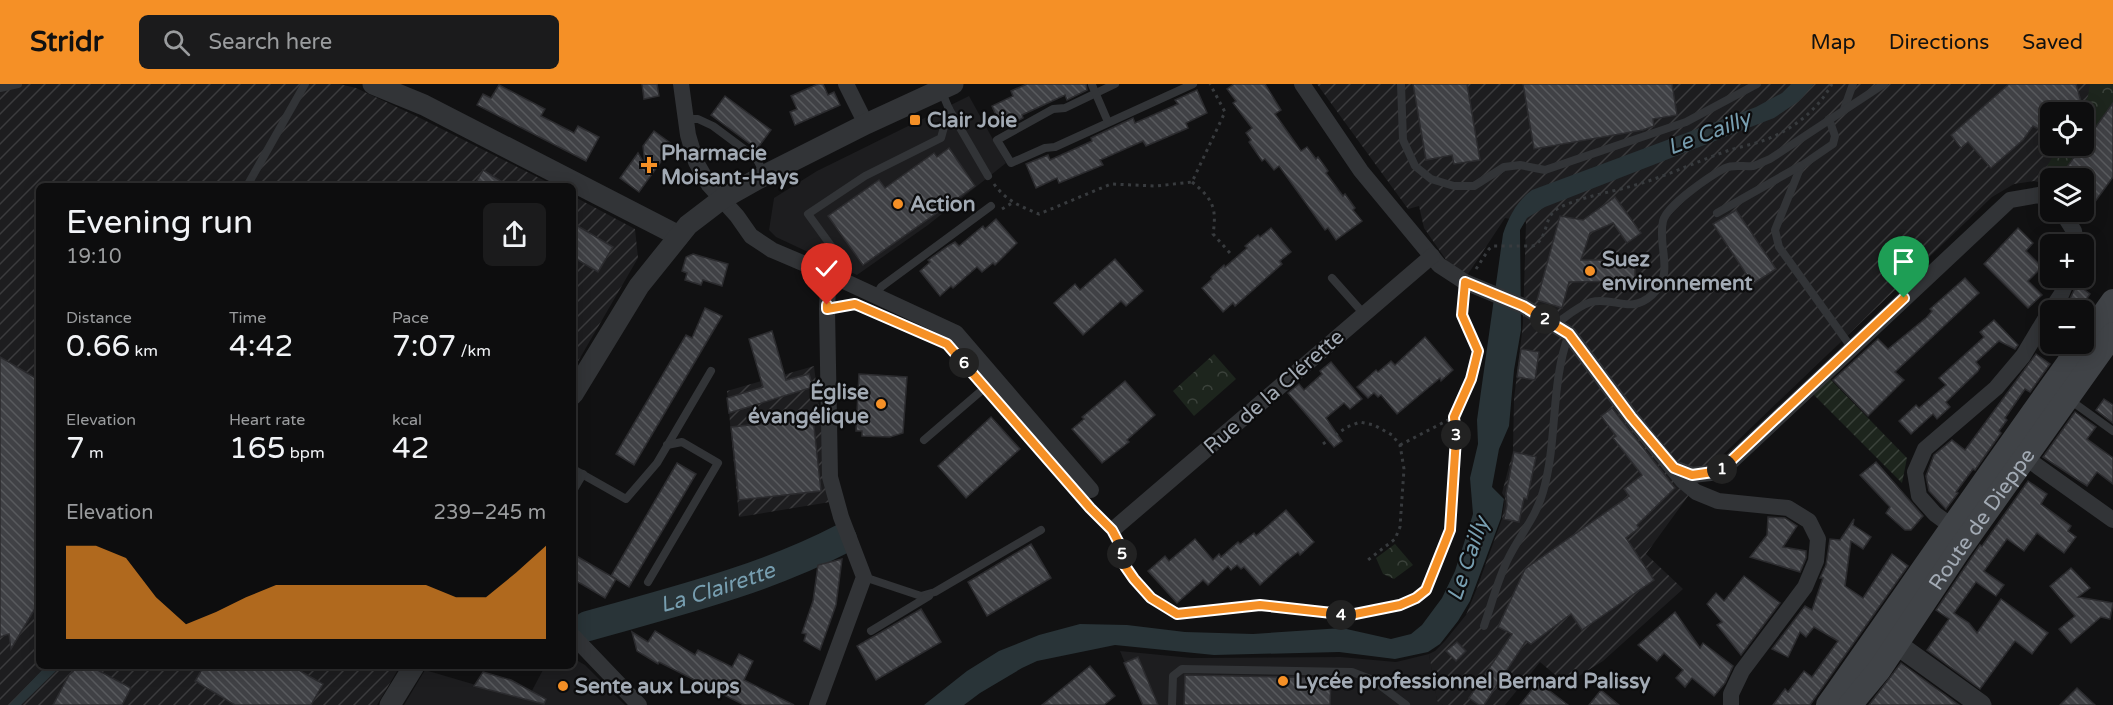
<!DOCTYPE html>
<html lang="en">
<head>
<meta charset="utf-8">
<style>
  body { margin:0; font-family:"Varela Round",sans-serif; background:#1b1b1c; color:#f1f3f6; height:100vh; display:flex; flex-direction:column; font-size:22px; white-space:nowrap }
  * { box-sizing:border-box; margin:0 }
  p { font-size:20px; color:#9a9c9e }
  .icon { flex:none; width:33px; height:33px; fill:none; stroke:currentColor; stroke-width:2; stroke-linecap:round; stroke-linejoin:round }
  .map { position:relative; flex:1; overflow:hidden }
  .details { position:absolute; left:36px; top:99px; width:540px; height:486px; display:flex; flex-direction:column; background:#0d0d0e; border-radius:9px; box-shadow:0 3px 15px #0003,0 0 0 2px #2d2d2e }
  .details>* { flex:none }
  .tools { position:absolute; left:2040px; top:18px; display:grid; gap:12px }
  .tools a { display:grid; place-items:center; width:54px; height:54px; border-radius:9px; background:#0d0d0e; box-shadow:0 3px 15px #0003,0 0 0 2px #2d2d2e; font-size:30px }
  .pin { position:absolute; display:grid; place-items:center; width:51px; height:51px; color:#fff; margin:-62px -26px; border-radius:50% 50% 50% 0; rotate:-45deg; box-shadow:0 0 6px #0007 }
  .pin .icon { rotate:45deg }
  .km { position:absolute; width:30px; height:30px; margin:-15px; border-radius:50%; background:#222; color:#fff; font-size:16px; line-height:30px; text-align:center }
  .round { display:grid; place-items:center; flex:none; width:63px; height:63px; border-radius:9px; background:#1b1b1c }
  .summary { display:flex; align-items:center; justify-content:space-between; height:102px; padding:0 30px }
  h1 { font-size:33px; font-weight:600; line-height:45px }
  .metrics { display:grid; grid-template-columns:repeat(3,1fr); gap:9px; height:102px; padding:6px 30px }
  .metrics div { display:grid; align-content:center }
  .metrics b { font-size:30px; font-weight:600 }
  .metrics small { font-size:16px; font-weight:400 }
  .metrics p { font-size:16px }
  .chart { height:168px; padding:12px 30px }
  .chart p { display:flex; justify-content:space-between }
  .chart svg { width:100%; height:108px; margin-top:6px; fill:#f59026; opacity:.7 }
  header { display:flex; align-items:center; gap:36px; box-sizing:border-box; height:84px; padding:0 30px; background:#f59026; color:#111 }
  header strong { font-size:28px }
  nav { display:flex; gap:33px; margin-inline-start:auto; font-size:21px }
  .search { width:420px; height:54px; background:#1b1b1c; display:flex; align-items:center; gap:15px; box-sizing:border-box; padding:0 21px; border-radius:9px; color:#9a9c9e; font-size:22px }
  .map>svg:first-child { display:block }
  .built { fill:#1d1d1f }
  .industrial { fill:url(#industrial-furrows) }
  .forest { fill:url(#forest-crowns) }
  .garden { fill:url(#garden-furrows) }
  .water { fill:#293438 }
  .lines { fill:none; stroke-linecap:round; stroke-linejoin:round }
  .river { stroke:#293438; stroke-width:30 }
  .building { fill:url(#building-back-hatch); stroke:#2b2b2e; stroke-width:1.5 }
  .path { stroke:#383b3e; stroke-width:3; stroke-dasharray:3 4.5; stroke-linecap:butt }
  .service { stroke:#323437; stroke-width:8 }
  .minor { stroke:#323437; stroke-width:16 }
  .tertiary { stroke:#323437; stroke-width:21 }
  .secondary { stroke:#404347; stroke-width:24 }
  .route-casing { stroke:#fff; stroke-width:12 }
  .route { stroke:#f59026; stroke-width:8 }
  .poi-dot { fill:#f59026; stroke:#0c0c0d; stroke-width:2 }
  .labels { text-anchor:middle; dominant-baseline:central; stroke-width:4.5; stroke-linejoin:round; paint-order:stroke }
  .poi-label { font-size:21px; font-weight:bold; fill:#a2aab4; stroke:#0c0c0d; text-anchor:start }
  .street-label { font-size:21px; fill:#a2aab4; stroke:#0c0c0d }
  .water-label { font-size:22px; font-style:italic; fill:#779eb0; stroke:#0c0c0d }
</style>
</head>
<body>
<header>
<strong>Stridr</strong>
<div class="search"><svg class="icon" aria-label="search" viewBox="0 0 24 24"><circle cx="10" cy="10" r="6"/><path d="M15 15l6 6"/></svg>Search here</div>
<nav><a>Map</a><a>Directions</a><a>Saved</a></nav>
</header>
<div class="map">
<svg width="2113" height="621" viewBox="0 0 2113 621">
  <defs>
    <pattern id="industrial-furrows" width="10" height="10" patternUnits="userSpaceOnUse" patternTransform="scale(1.5)"><rect width="10" height="10" fill="#1d1d1f"/><path d="M-1 1l2-2M0 10L10 0M9 11l2-2" fill="none" stroke="#3b3b3d"/></pattern>
    <pattern id="forest-crowns" width="20" height="18" patternUnits="userSpaceOnUse" patternTransform="scale(1.5)"><rect width="20" height="18" fill="#1d251d"/><path d="M2 6a3 3 0 1 1 6 0M12 15a3 3 0 1 1 6 0" fill="none" stroke="#3b423b"/></pattern>
    <pattern id="garden-furrows" width="10" height="10" patternUnits="userSpaceOnUse" patternTransform="scale(1.5)"><rect width="10" height="10" fill="#1d251d"/><path d="M-1 1l2-2M0 10L10 0M9 11l2-2" fill="none" stroke="#3b423b"/></pattern>
    <pattern id="building-back-hatch" width="6" height="6" patternUnits="userSpaceOnUse" patternTransform="scale(1.5)"><rect width="6" height="6" fill="#404145"/><path d="M-1 5l2 2M0 0l6 6M5-1l2 2" fill="none" stroke="#585a5d"/></pattern>
  </defs>
  <rect width="100%" height="100%" fill="#111112"/>
  <g class="built">
    <path d="M969,12L1006,79L928,141L857,191L776,153L769,146L774,114L817,87Z"/>
    <path d="M1120,567L1192,574L1341,573L1396,578L1429,570L1437,616L1443,621H1142Z"/>
    <path d="M573,574L585,581L625,621H404L425,586L527,616L545,582H573Z"/>
  </g>
  <g class="industrial">
    <path d="M0,0H339L356,4L416,32L555,102H39V582H400L377,621H0Z"/>
    <path d="M1317,0H2113V19L2084,28H2050V62H2082L2058,94H2050V101L2034,97L2014,100L1992,113L1707,386L1646,470L1683,505L1603,577L1566,600L1540,578L1505,621H1443L1437,617L1429,570L1435,567L1445,557L1466,531L1477,504L1502,435L1505,414L1502,409L1513,367L1514,315L1523,240L1526,138L1505,134L1468,190L1449,180L1424,144L1419,122L1408,125Z"/>
    <path d="M573,112L635,145L638,174L573,286Z"/>
    <path d="M814,282L830,418L739,433L727,307Z"/>
  </g>
  <g class="forest">
    <path d="M2090,0H2113V27L2060,94L2043,89L2059,62H2084V28H2079L2088,12Z"/>
    <path d="M1214,270L1236,295L1194,332L1173,307Z"/>
    <path d="M1395,460L1413,481L1394,495L1383,490L1376,474Z"/>
  </g>
  <path class="garden" d="M1830,295L1907,374L1902,399L1813,310Z"/>
  <g class="water">
    <path d="M1791,0H1814L1799,17L1774,34L1545,123L1527,134L1520,146L1521,246L1514,286L1509,342L1499,365L1492,403L1504,415L1501,434L1470,517L1458,537L1440,560L1428,568L1395,575L1339,568L1214,571L1115,561L1037,577L1022,584L980,609L964,621H924L967,587L999,567L1039,551L1080,540L1127,541L1185,548L1253,550L1342,544L1391,555L1411,550L1422,541L1442,514L1455,487L1464,459L1473,430L1470,394L1478,360L1477,336L1503,150C1509,132 1517,117 1532,106L1756,23L1782,9Z"/>
    <path d="M46,582H61L21,621H9Z"/>
  </g>
  <g class="lines">
    <path class="river" id="s1" d="M588,542C673,518 763,496 842,455"/>
  </g>
  <g class="building">
    <path d="M642,0H657L659,12L644,15Z"/>
    <path d="M818,0H823L828,11L834,8L840,21L795,41L790,28L797,25L791,12Z"/>
    <path d="M1027,0H1086L1087,6L1067,16L1065,11L1022,31L1023,34L1002,45L992,22L1013,12L1011,7Z"/>
    <path d="M1234,0H1265L1281,26L1275,30L1301,67L1307,63L1316,75L1318,73L1328,87L1326,89L1343,112L1345,110L1355,124L1353,126L1362,137L1336,156L1328,144L1325,146L1279,82L1274,86L1265,75L1262,77L1249,58L1251,56L1246,49L1252,44L1233,19L1236,17L1227,5Z"/>
    <path d="M1413,0H1467L1480,76L1454,80L1452,71L1426,76Z"/>
    <path d="M1523,0H1672L1677,31L1653,35L1654,42L1643,46L1534,65Z"/>
    <path d="M2009,0H2076L2084,28H2050V38H2048L2049,51L2033,42L2023,56L1991,84L1968,58L1961,64L1951,51Z"/>
    <path d="M499,1L545,25L541,32L574,49L578,42L599,53L586,77L477,21L483,10L491,14Z"/>
    <path d="M1197,6L1207,29L1186,39L1188,44L1146,62L1143,57L1100,76L1103,81L1059,99L1057,94L1036,104L1026,80L1048,71L1050,76L1092,57L1091,54L1133,34L1135,39L1178,20L1175,16Z"/>
    <path d="M725,12L771,46L757,65L711,31Z"/>
    <path d="M2113,19V93L2084,133V94H2059Z"/>
    <path d="M654,47L673,61L639,108L620,94L638,69L645,81L643,62Z"/>
    <path d="M949,64L975,102L863,181L828,132L879,96L885,104L934,69L937,73Z"/>
    <path d="M483,86L509,102H474Z"/>
    <path d="M1615,113L1641,149L1627,159L1613,139L1590,149L1581,176H1635V197L1569,198L1562,224L1537,216L1560,132L1583,136Z"/>
    <path d="M1736,126L1776,185L1753,200L1713,140Z"/>
    <path d="M996,135L1017,159L995,181L993,179L982,188L977,183L953,204L951,202L940,212L920,187L930,178L928,176L948,162L955,158L959,162L983,142L985,145Z"/>
    <path d="M573,139L613,163L598,188L573,173Z"/>
    <path d="M1271,144L1291,168L1280,177L1282,180L1235,222L1233,219L1223,228L1202,204L1212,195L1211,193L1224,181L1225,183L1247,164L1245,162L1258,151L1260,153Z"/>
    <path d="M2018,144L2033,159L2026,167L2042,183L2028,197L2042,211L2028,224L1984,180Z"/>
    <path d="M693,170L728,180L722,202L703,196L701,201L685,196L687,189L682,187L686,173Z"/>
    <path d="M1115,175L1143,207L1126,222L1121,217L1083,251L1054,219L1075,200L1080,206Z"/>
    <path d="M1965,194L1979,209L1895,288L1904,296L1868,332L1833,296L1878,255L1888,265L1927,233L1932,227L1930,225Z"/>
    <path d="M2077,200L2090,210L2079,226H2075L2067,221Z"/>
    <path d="M705,224L722,232L634,381L616,370L686,251L692,254Z"/>
    <path d="M1994,236L2018,261L2015,265L1999,257L1976,278L1980,283L1978,287L1946,318L1950,323L1937,335L1933,330L1911,350L1899,337L1916,321L1919,324L1946,301L1939,294L1984,253L1980,248Z"/>
    <path d="M772,247L786,296L809,290L813,303L729,329L727,314L763,303L749,255Z"/>
    <path d="M1425,253L1453,286L1441,297L1440,294L1397,330L1381,311L1378,313L1374,309L1368,314L1357,303L1376,286L1378,288L1391,277L1395,281Z"/>
    <path d="M1521,265L1539,268L1535,296L1517,293Z"/>
    <path d="M2036,270L2050,280L2030,308L2025,305L2005,334L2007,336L1999,347L2001,349L1975,386L1973,385L1956,408L1958,409L1946,425L1929,407L1926,392L1934,371L1952,356L1965,366Z"/>
    <path d="M0,273L39,296V518L11,565L9,550L0,553Z"/>
    <path d="M1331,278L1362,315L1350,325L1344,319L1326,334L1342,357L1334,363L1288,309L1299,300L1304,306L1322,290L1320,287Z"/>
    <path d="M859,290L907,293L903,349L890,353L862,352V347H856Z"/>
    <path d="M1125,297L1155,331L1127,356L1129,358L1102,379L1072,345L1084,335L1082,333Z"/>
    <path d="M2104,315L2113,321V339L2096,326Z"/>
    <path d="M1612,324L1675,404L1637,441L1639,444L1626,454L1654,496L1582,546L1571,530L1531,560L1526,557L1484,621H1479L1469,614L1512,550L1498,543L1525,485L1629,412L1624,405L1642,391L1613,354L1616,352L1601,332Z"/>
    <path d="M2075,328L2096,343L2087,355L2113,374V400L2097,388L2087,402L2043,373Z"/>
    <path d="M991,333L1020,365L966,414L938,382Z"/>
    <path d="M813,334L821,407L739,416L731,343Z"/>
    <path d="M1514,368L1536,373L1527,415L1524,414L1519,438L1504,435L1507,421L1506,410Z"/>
    <path d="M1876,378L1923,432L1911,446H1905L1886,429L1890,423L1860,391Z"/>
    <path d="M677,379L696,390L629,503L611,492Z"/>
    <path d="M2028,397L2047,410L2041,420L2071,442L2068,447L2076,453L2064,469L2037,449L2024,467L2007,455L1984,487L2004,501L1996,512L1976,498L1954,529L1969,539L1977,549L2001,515L2048,549L2032,570L2015,557L1980,605L1927,566L1949,535L1936,526L1980,461L1982,462Z"/>
    <path d="M1286,426L1314,458L1300,471L1298,468L1285,478L1260,501L1244,483L1241,485L1237,481L1231,486L1228,482L1208,501L1203,496L1177,519L1148,487L1165,472L1169,477L1195,455L1213,476L1219,470L1221,473L1238,458L1240,460L1254,449L1256,452Z"/>
    <path d="M1768,433L1785,434L1797,442L1783,463L1806,467V474L1800,488L1750,473L1767,451Z"/>
    <path d="M1854,435L1853,441L1871,453L1863,465L1851,457L1845,502L1863,514L1892,470L1908,482L1810,621H1773L1785,605L1788,608L1804,587L1812,593L1838,557L1814,543L1806,553L1800,548L1788,573L1772,565L1805,522L1812,526L1823,494H1820L1826,481L1830,455L1840,456Z"/>
    <path d="M1031,460L1051,494L987,532L968,498Z"/>
    <path d="M573,470L616,495L605,514L573,495Z"/>
    <path d="M842,475L836,521L820,566L804,557L806,550L802,549L813,517L818,481Z"/>
    <path d="M2071,484L2090,504L2078,513L2113,519L2110,535L2101,533L2071,559L2059,545L2075,532L2050,502Z"/>
    <path d="M1744,492L1780,519L1741,571L1717,541L1722,538L1707,520L1716,509L1724,517Z"/>
    <path d="M921,525L941,558L876,596L857,562Z"/>
    <path d="M1675,528L1700,564L1703,559L1733,582L1725,599L1714,612L1692,594L1685,603L1676,594L1683,586L1664,569L1657,577L1638,561Z"/>
    <path d="M655,547L695,571L698,566L732,583L739,570L753,577L744,596L794,621H744L659,578L658,580L637,567L632,548L648,558Z"/>
    <path d="M1457,558L1466,567L1456,577L1446,567Z"/>
    <path d="M1138,573L1158,621H1143L1124,579Z"/>
    <path d="M1901,579L1959,621H1869Z"/>
    <path d="M79,582H90L131,604L122,621H53L69,591Z"/>
    <path d="M204,582H292L323,600L311,621H235L195,597Z"/>
    <path d="M1090,582L1115,612L1104,621H1042Z"/>
    <path d="M483,588L511,596L546,615L544,620L474,602Z"/>
    <path d="M1185,591L1331,594L1330,621H1184Z"/>
    <path d="M1538,598L1568,621H1520Z"/>
    <path d="M2077,604L2095,621H2060Z"/>
    <path d="M1601,606L1619,621H1589Z"/>
  </g>
  <g class="lines">
    <g class="path">
      <path d="M1192,98C1213,115 1217,124 1213,150L1230,169"/>
      <path d="M994,100C1006,117 1022,123 1039,130L1111,100L1156,102L1192,98L1225,28L1210,0"/>
      <path d="M1002,125L1012,119"/>
      <path d="M1476,185L1489,165L1493,162H1533C1549,154 1543,134 1557,125C1579,113 1608,109 1632,102C1665,93 1695,78 1727,67C1738,63 1751,61 1762,57C1791,47 1817,27 1832,0"/>
      <path d="M1323,360L1347,343L1360,338L1374,341L1392,351L1400,361L1404,385L1400,443L1395,455L1368,476"/>
      <path d="M1400,361L1454,333"/>
      <path d="M1088,422L1103,437"/>
      <path d="M1119,459L1125,482L1134,495L1151,514L1177,530L1260,521L1350,531L1400,521L1416,514L1426,506L1450,446L1456,354L1454,333L1471,295L1478,267L1462,231L1464,215"/>
    </g>
    <g class="service">
      <path d="M1115,0L1065,24L1053,25L997,56L1011,79L1045,64L1055,63L1193,0"/>
      <path d="M1401,0L1403,56L1415,82L1431,95L1454,102H1474L1504,83L1520,81L1545,86L1686,38L1757,0"/>
      <path d="M1092,1L1108,38"/>
      <path d="M0,4L18,0"/>
      <path d="M941,6L949,25L988,92"/>
      <path d="M1844,25L1853,0"/>
      <path d="M686,35H698L713,42L756,74L765,91"/>
      <path d="M1829,35L1835,52L1833,60L1801,82L1775,146L1779,163L1851,263"/>
      <path d="M247,102L305,0"/>
      <path d="M1717,129L1800,82"/>
      <path d="M833,192L840,174L808,130L865,92L941,54L949,25"/>
      <path d="M1332,194L1364,230"/>
      <path d="M876,211L881,203L991,122"/>
      <path d="M1556,240C1567,232 1578,222 1591,218C1614,212 1630,231 1652,211C1676,189 1657,164 1663,137C1667,121 1710,92 1725,84C1733,80 1744,83 1753,82C1758,81 1764,77 1770,75L1884,0"/>
      <path d="M2070,316L2113,347"/>
      <path d="M924,356L995,295"/>
      <path d="M573,385L626,415L657,379L711,287"/>
      <path d="M573,407L583,390"/>
      <path d="M864,493L921,512L935,508L1041,446"/>
      <path d="M648,498L718,379L682,358L667,361"/>
      <path d="M1484,542C1492,519 1498,494 1509,473C1520,451 1536,433 1543,408C1558,357 1550,300 1569,250"/>
      <path d="M871,547L929,512"/>
      <path d="M1172,621L1173,592L1182,585L1352,588L1373,596L1406,621"/>
    </g>
    <g class="minor">
      <path d="M681,0L688,51L696,78L709,101L737,132L751,152L772,166L833,192L956,249L1091,406"/>
      <path d="M846,0L866,40"/>
      <path d="M1302,0L1361,87L1439,181L1465,198L1523,222L1569,250L1631,333L1683,397L1696,408L1718,417L1788,424L1809,437L1818,455L1816,477L1805,503L1742,587L1731,610V621"/>
      <path d="M2062,128L2074,147L2076,160"/>
      <path d="M2051,226L2061,211L2068,194"/>
      <path d="M2016,367L2113,436"/>
      <path d="M1674,384L1692,391L1720,388L2010,116L2039,111L2050,118"/>
      <path d="M1116,443L1432,172"/>
      <path d="M1961,449L1935,430L1919,412L1915,388L1925,365L1996,304L2023,272L2050,227"/>
      <path d="M573,552L639,621"/>
      <path d="M817,621L864,493L841,433L830,393L827,225L828,203L833,192"/>
    </g>
    <g class="tertiary">
      <path d="M373,0L424,21L679,152"/>
      <path d="M573,310L639,202L688,141L722,115L765,91L866,40L953,0"/>
      <path d="M1884,551L1981,621"/>
      <path d="M390,621L414,582"/>
    </g>
    <g class="secondary">
      <path d="M2084,258L2113,217"/>
      <path d="M1828,621C1913,500 1996,379 2082,260"/>
      <path id="s2" d="M1850,621L1879,586L1957,469L2113,250"/>
    </g>
  </g>
  <g class="lines">
    <defs>
      <path id="route" d="M827,221V225L855,220L947,260L1090,424L1112,446L1120,461L1125,482L1134,495L1151,514L1177,530L1260,521L1350,531L1400,521L1416,514L1426,506L1450,446L1456,354L1454,333L1471,295L1478,267L1462,231L1465,198L1523,222L1569,250L1631,333L1674,384L1692,391L1720,387L1904,214"/>
    </defs>
    <use href="#route" class="route-casing"/>
    <use href="#route" class="route"/>
  </g>
  <g class="poi-dot">
    <rect x="909" y="30" width="12" height="12" rx="3"/>
    <path d="M646 72h6v6h6v6h-6v6h-6v-6h-6v-6h6z"/>
    <circle cx="898" cy="120" r="6"/>
    <circle cx="1590" cy="187" r="6"/>
    <circle cx="881" cy="320" r="6"/>
    <circle cx="1283" cy="597" r="6"/>
    <circle cx="563" cy="602" r="6"/>
  </g>
  <g class="labels">
    <g class="poi-label">
      <text x="927" y="36">Clair Joie</text>
      <text x="661" y="69">Pharmacie<tspan x="661" dy="24">Moisant-Hays</tspan></text>
      <text x="910" y="120">Action</text>
      <text x="1602" y="175">Suez<tspan x="1602" dy="24">environnement</tspan></text>
      <text x="869" y="308" text-anchor="end">Église<tspan x="869" dy="24">évangélique</tspan></text>
      <text x="1295" y="597">Lycée professionnel Bernard Palissy</text>
      <text x="575" y="602">Sente aux Loups</text>
    </g>
    <g class="street-label">
      <text transform="translate(1274 308) rotate(-41)">Rue de la Clérette</text>
      <text stroke="none"><textPath href="#s2" startOffset="228">Route de Dieppe</textPath></text>
    </g>
    <g class="water-label">
      <text transform="translate(1709 49) rotate(-21)">Le Cailly</text>
      <text transform="translate(1468 475) rotate(-71)">Le Cailly</text>
      <text stroke="none"><textPath href="#s1" startOffset="135">La Clairette</textPath></text>
    </g>
  </g>
</svg>
<div class="tools">
<a><svg class="icon" aria-label="locate" viewBox="0 0 24 24"><circle cx="12" cy="12" r="6"/><path d="M12 2v4M12 18v4M2 12h4M18 12h4"/></svg></a>
<a><svg class="icon" aria-label="layers" viewBox="0 0 24 24"><path d="M12 4l9 5-9 5-9-5zM3 14l9 5 9-5"/></svg></a>
<a>+</a>
<a>−</a>
</div>
<div class="pin" style="left:1904px;top:214px;background:#1e9e55"><svg class="icon" aria-label="arrive" viewBox="0 0 24 24"><path d="M6 21V4h12l-3 4 3 4H6"/></svg></div>
<div class="pin" style="left:827px;top:221px;background:#d93025"><svg class="icon" aria-label="check" viewBox="0 0 24 24"><path d="M5 12l5 5 9-10"/></svg></div>
<b class="km" style="left:1722px;top:385px">1</b>
<b class="km" style="left:1545px;top:235px">2</b>
<b class="km" style="left:1456px;top:351px">3</b>
<b class="km" style="left:1341px;top:531px">4</b>
<b class="km" style="left:1122px;top:470px">5</b>
<b class="km" style="left:964px;top:279px">6</b>
<section class="details">
<div class="summary"><div><h1>Evening run</h1><p>19:10</p></div><a class="round"><svg class="icon" aria-label="share" viewBox="0 0 24 24"><path d="M12 15V3M7 8l5-5 5 5M5 13v7h14v-7"/></svg></a></div>
<div class="metrics">
<div><p>Distance</p><b>0.66<small> km</small></b></div>
<div><p>Time</p><b>4:42</b></div>
<div><p>Pace</p><b>7:07<small> /km</small></b></div>
</div>
<div class="metrics">
<div><p>Elevation</p><b>7<small> m</small></b></div>
<div><p>Heart rate</p><b>165<small> bpm</small></b></div>
<div><p>kcal</p><b>42</b></div>
</div>
<div class="chart"><p><span>Elevation</span>239–245 m</p>
<svg viewBox="0 0 160 44" preserveAspectRatio="none"><path d="M0 44V6L10 6L20 11L30 27L40 38L50 33L60 27L70 22L80 22L90 22L100 22L110 22L120 22L130 27L140 27L150 17L160 6V44z"/></svg>
</div>
</section>
</div>
</body>
</html>
